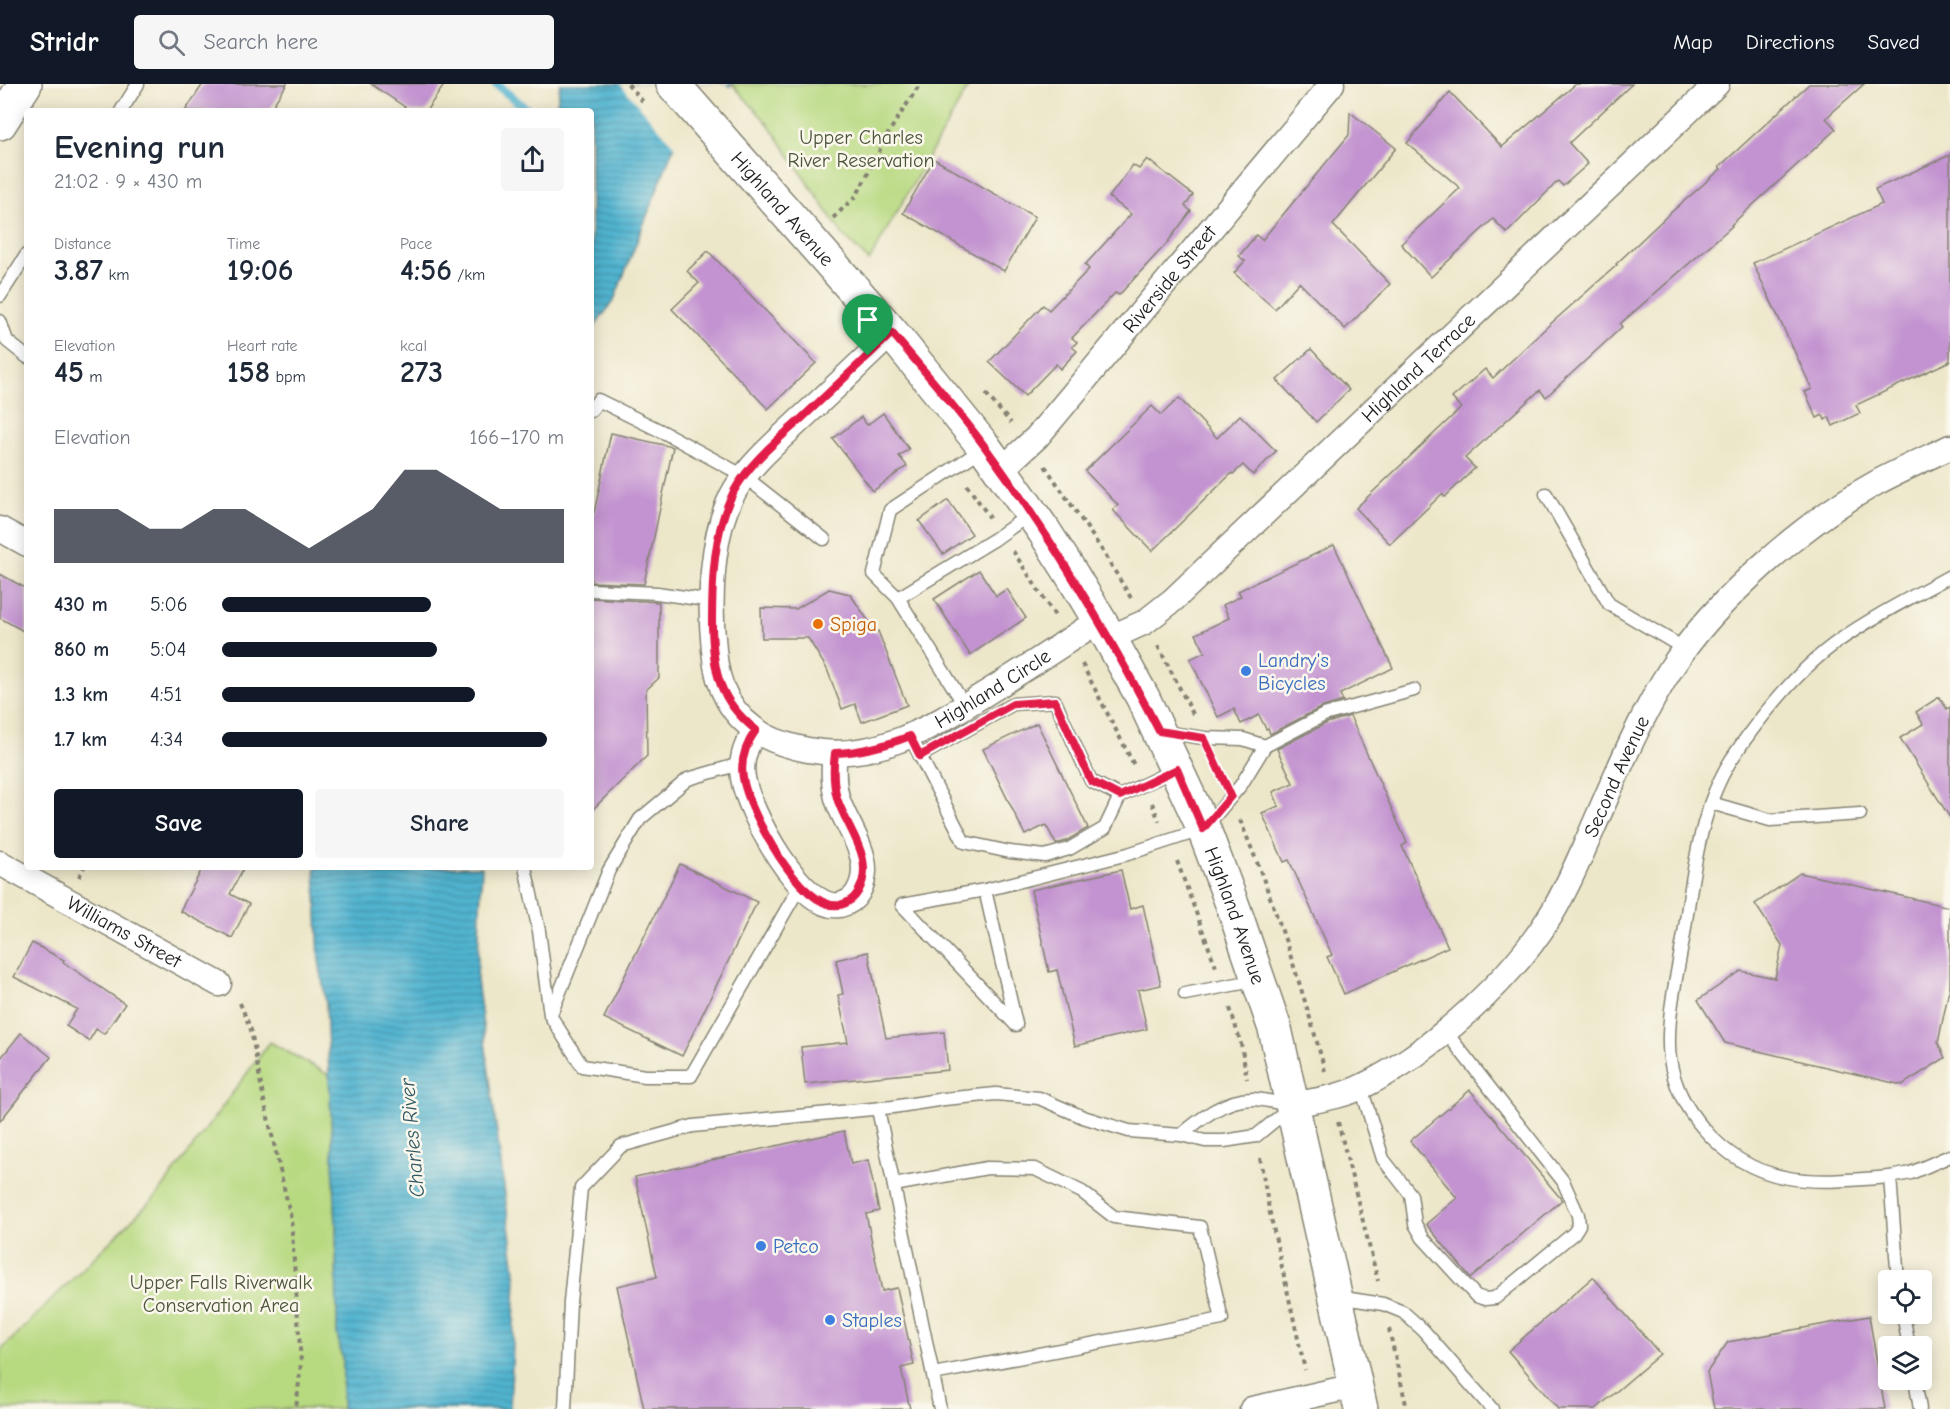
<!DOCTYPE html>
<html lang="en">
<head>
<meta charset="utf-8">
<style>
  body { margin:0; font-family:"Comic Neue",sans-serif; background:#f6f6f7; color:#1f2937; height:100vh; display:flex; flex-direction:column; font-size:22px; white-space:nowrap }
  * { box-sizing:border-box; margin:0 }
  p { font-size:20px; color:#747a83 }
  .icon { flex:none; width:33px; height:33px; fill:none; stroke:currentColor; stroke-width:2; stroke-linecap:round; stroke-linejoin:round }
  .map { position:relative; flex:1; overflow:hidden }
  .details { position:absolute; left:24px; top:24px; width:570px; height:762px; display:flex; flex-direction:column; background:#fff; border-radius:6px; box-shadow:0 3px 15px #0003 }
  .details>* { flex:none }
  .fabs { position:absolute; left:1878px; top:1186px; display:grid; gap:12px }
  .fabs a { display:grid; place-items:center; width:54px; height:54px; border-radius:6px; background:#fff; box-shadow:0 3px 15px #0003; font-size:30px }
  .pin { position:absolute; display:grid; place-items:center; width:51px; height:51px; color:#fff; margin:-62px -26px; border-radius:50% 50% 50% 0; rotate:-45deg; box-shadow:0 0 6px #0007 }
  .pin .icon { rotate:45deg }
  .round { display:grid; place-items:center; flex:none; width:63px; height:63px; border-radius:6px; background:#f6f6f7 }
  .head { display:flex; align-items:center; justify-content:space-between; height:102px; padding:0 30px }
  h1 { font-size:33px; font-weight:800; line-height:45px }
  .figures { display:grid; grid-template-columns:repeat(3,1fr); gap:9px; height:102px; padding:6px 30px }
  .figures div { display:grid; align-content:center }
  .figures b { font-size:30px; font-weight:800 }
  .figures small { font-size:16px; font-weight:400 }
  .figures p { font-size:16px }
  .chart { height:168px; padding:12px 30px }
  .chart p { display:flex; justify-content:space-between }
  .chart svg { width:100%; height:108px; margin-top:6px; fill:#111827; opacity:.7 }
  .button { display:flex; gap:12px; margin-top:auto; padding:12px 30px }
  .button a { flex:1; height:69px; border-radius:6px; background:#111827; color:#fff; font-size:24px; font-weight:800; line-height:69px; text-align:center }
  .button a+a { background:#f6f6f7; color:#1f2937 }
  ul { padding:0 30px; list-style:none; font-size:20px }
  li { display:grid; grid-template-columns:96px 72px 1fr; align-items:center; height:45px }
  li i { height:15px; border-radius:8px; background:#111827 }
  header { display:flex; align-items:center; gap:36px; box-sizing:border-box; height:84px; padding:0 30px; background:#111827; color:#fff }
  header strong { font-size:28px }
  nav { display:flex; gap:33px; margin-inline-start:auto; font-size:21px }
  .search { width:420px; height:54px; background:#f6f6f7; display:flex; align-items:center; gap:15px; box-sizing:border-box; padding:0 21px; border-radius:6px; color:#747a83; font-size:22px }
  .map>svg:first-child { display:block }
  .green { fill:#b7d980; stroke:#6a7a4e; stroke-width:1.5 }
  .water { fill:url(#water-rules); stroke:#366876; stroke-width:1.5 }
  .pier { fill:#ede7ca }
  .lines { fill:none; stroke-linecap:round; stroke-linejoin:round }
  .stream { stroke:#51b4d0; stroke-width:9 }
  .building { fill:#c293d0 }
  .lane-casing { stroke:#848273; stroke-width:15 }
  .street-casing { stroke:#848273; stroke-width:27 }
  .secondary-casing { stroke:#848273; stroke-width:36 }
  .path { stroke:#848273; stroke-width:4; stroke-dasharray:4.5 4.5; stroke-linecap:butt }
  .lane { stroke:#fff; stroke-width:12 }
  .street { stroke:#fff; stroke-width:24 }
  .secondary { stroke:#fff; stroke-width:33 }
  .route-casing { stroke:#fff; stroke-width:12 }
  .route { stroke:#e11d48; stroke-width:8 }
  .food-dot { fill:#e8710a; stroke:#fbf7ec; stroke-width:2 }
  .shop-dot { fill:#3f7fe0; stroke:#fbf7ec; stroke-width:2 }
  .labels { text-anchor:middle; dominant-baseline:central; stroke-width:5; stroke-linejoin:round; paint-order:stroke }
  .park-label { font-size:20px; fill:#4a553a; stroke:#fbf7ec }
  .street-label { font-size:20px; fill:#1c1c1c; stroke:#fbf7ec }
  .food-label { font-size:20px; fill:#c56008; stroke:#fbf7ec; text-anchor:start }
  .shop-label { font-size:20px; fill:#366cbe; stroke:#fbf7ec; text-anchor:start }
  .water-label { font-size:21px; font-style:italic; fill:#315964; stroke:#fbf7ec }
</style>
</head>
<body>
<header>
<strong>Stridr</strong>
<div class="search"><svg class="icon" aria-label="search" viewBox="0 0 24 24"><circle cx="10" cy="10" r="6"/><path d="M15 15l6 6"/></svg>Search here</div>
<nav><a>Map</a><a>Directions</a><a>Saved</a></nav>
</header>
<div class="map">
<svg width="1950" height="1325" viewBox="0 0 1950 1325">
  <defs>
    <pattern id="water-rules" width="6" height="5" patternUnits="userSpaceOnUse" patternTransform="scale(1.5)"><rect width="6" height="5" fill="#51b4d0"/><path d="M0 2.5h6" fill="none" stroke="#4292a8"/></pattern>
  </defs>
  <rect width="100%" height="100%" fill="#fbf7ec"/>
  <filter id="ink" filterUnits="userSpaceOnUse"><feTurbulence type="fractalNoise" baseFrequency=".0167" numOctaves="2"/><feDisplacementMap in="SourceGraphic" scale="12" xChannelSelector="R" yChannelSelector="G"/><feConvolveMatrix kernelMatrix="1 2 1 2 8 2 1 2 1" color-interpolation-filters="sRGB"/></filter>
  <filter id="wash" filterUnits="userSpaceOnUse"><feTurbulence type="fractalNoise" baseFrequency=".008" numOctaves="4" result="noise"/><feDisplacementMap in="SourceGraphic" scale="24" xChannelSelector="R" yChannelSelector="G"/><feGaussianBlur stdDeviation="1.35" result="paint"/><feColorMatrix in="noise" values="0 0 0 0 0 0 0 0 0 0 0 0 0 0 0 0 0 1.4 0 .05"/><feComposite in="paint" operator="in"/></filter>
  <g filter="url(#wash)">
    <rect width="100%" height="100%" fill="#ede7ca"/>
    <g class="green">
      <path d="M732,0H970L869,177L843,151L769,41Z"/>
      <path d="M270,958L329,991L336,1141L337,1250L343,1278L342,1325H0V1267L158,1110Z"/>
    </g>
    <g class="water">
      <path d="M560,0H732L712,17L673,65L614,216L591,248V27H556Z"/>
      <path d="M315,783H482L477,896L516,1195L510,1325H342L343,1278L337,1250L336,1141L329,991L326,920L319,876Z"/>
    </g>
    <path class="pier" d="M620,0H726L731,5L714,19L677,65Z"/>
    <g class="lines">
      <path class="stream" d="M496,0L529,27"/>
    </g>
    <g id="blocks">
      <g class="building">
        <path d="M203,0H287L269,27H185Z"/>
        <path d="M371,0H445L426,27H411Z"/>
        <path d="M1576,0H1632L1569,59L1588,80L1563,102L1558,97L1507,149L1493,135L1431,193L1401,160L1460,104L1407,59L1450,8L1502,63Z"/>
        <path d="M1809,0H1864L1826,34L1836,45L1731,141L1732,142L1620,240L1622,243L1546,313L1540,306L1465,374L1475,384L1445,413L1442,410L1390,460L1356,424L1461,324L1452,314L1485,285L1493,294L1547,243L1617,181L1616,180L1668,131L1721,85L1719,83Z"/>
        <path d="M1350,28L1396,64L1333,141L1390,200L1345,245L1299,198L1275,225L1234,189L1245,177L1239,172L1256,151L1262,156L1349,51Z"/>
        <path d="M1950,71V277L1856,321L1860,329L1833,342L1829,333L1825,336L1823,331L1817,334L1805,308L1812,305L1753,179L1882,120L1875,105Z"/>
        <path d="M934,75L1035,133L1004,187L903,129Z"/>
        <path d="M1147,75L1193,111L1185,122L1191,127L1167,159L1119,211L1115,209L1072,254L1077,258L1072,263L1077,267L1060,285L1056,280L1025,312L989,278L1043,221L1049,226L1089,185L1085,181L1131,130L1109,113L1133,81L1139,85Z"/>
        <path d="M708,167L816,279L768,325L672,225L699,199L687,187Z"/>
        <path d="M1311,265L1349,306L1316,338L1277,296Z"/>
        <path d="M1179,314L1217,354L1240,331L1276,367L1253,391L1243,381L1233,390L1232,389L1152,467L1113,426L1118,421L1085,387L1152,322L1161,331Z"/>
        <path d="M883,329L909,365L899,372L907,382L873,407L833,355L861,333L867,341Z"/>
        <path d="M611,349L673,363L644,500L591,498V429H594Z"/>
        <path d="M948,416L972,450L943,470L919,437Z"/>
        <path d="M1334,461L1393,584L1340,610L1343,617L1320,624L1270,650L1268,644L1266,645L1259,631L1241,640L1234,625L1218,633L1190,575L1205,568L1196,550L1229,534L1223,521L1241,512L1238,507Z"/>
        <path d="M979,486L996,512L1007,505L1026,534L970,571L934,515Z"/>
        <path d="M0,490L27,505V549L0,534Z"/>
        <path d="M829,505L850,510L876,548L878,547L907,621L862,638L855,620L842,625L827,585L808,554H762L761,524L796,525Z"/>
        <path d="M591,514L659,518V594L646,606L647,672L591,727Z"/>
        <path d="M1939,613L1947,625L1950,623V734L1900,654L1923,640L1916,628Z"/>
        <path d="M1350,632L1407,759L1402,762L1448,863L1344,910L1327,873L1332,871L1289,776L1284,778L1262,729L1279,722L1273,708L1293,699L1277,665L1327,639Z"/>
        <path d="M1037,639L1088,744L1066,757L1056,760L1046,741L1025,751L983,665Z"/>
        <path d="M680,780L757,818L682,972L604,934Z"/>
        <path d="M203,783H244L230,810L249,820L232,854L180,827Z"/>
        <path d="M1121,786L1130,825L1143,821L1161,901L1138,906L1147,945L1075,962L1057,886L1049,888L1031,806Z"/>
        <path d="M1800,789L1950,823V901L1938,959L1945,974L1902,1001L1725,959L1698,916L1741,887L1775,894L1782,861L1755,820Z"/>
        <path d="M32,859L64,876L63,878L125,920L104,950L96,945L89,957L66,942L77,925L14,893Z"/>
        <path d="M868,868L886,954L944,948L948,986L805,1000L801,963L848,958L838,911L843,910L836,876Z"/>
        <path d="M21,949L51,973L0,1037V975Z"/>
        <path d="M1470,1006L1562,1116L1471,1194L1426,1140L1457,1114L1410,1057Z"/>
        <path d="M844,1047L851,1080L868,1076L879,1127L866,1130L882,1207L897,1204L914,1281L901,1284L910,1325H644L617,1202L657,1193L635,1093Z"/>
        <path d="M1593,1193L1660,1270L1596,1325H1558L1508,1267Z"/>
        <path d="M1869,1232L1885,1325H1714L1707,1288L1728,1258Z"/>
      </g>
    </g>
  </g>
  <g filter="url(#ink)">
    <use href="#blocks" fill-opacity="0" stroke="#848273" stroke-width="1.5"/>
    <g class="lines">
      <defs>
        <g id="lane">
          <path d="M121,27L138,0"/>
          <path d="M0,212L27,170"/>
          <path d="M0,237L7,257L27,273"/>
          <path d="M591,327L598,316L665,349L744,392L824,455"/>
          <path d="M984,364L890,426L874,490L898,514L995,455L1030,430"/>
          <path d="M1546,410L1609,520L1685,565"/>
          <path d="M591,506L657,509L712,517"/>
          <path d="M898,514L965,622"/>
          <path d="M1163,648L1204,654L1243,655L1265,662"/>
          <path d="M910,652L964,758L1010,768L1045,772L1069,765L1105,744L1120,712L1176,685"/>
          <path d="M920,672L1013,620L1055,617L1091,697L1120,712"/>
          <path d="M1711,719L1770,736L1860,730"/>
          <path d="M525,783L539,847L550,931L582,982L645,992H691L800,802"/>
          <path d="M985,806L1016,940"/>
          <path d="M1185,910L1258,896"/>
          <path d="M551,930L609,786L640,735L688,695L743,679"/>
          <path d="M1016,941L902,821L985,806L1128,770L1204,745L1241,701L1265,662L1324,631L1414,606"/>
          <path d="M1361,1003L1383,1075L1411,1111L1415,1140L1423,1154L1476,1212L1485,1215L1495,1214L1574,1149L1579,1141L1578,1131L1563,1097L1445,947"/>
          <path d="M878,1025L940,1325"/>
          <path d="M1181,1051C1200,1035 1225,1015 1252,1015C1264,1015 1277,1019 1289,1021"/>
          <path d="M1890,1093L1911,1089L1950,1072"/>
          <path d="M894,1101L987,1084L1035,1085L1082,1108L1114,1133L1200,1143L1222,1235L933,1290"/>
          <path d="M1898,1197L1890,1093C1816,1099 1756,1106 1703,1044C1686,1025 1674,1001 1670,975C1665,938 1678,887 1684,850C1693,791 1699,727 1731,676C1757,636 1798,586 1837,558C1872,533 1912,513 1950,492"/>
          <path d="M1337,1213L1383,1220L1403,1228L1423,1246L1492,1325"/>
          <path d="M1903,1230L1909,1263"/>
          <path d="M1915,1296L1920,1325"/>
          <path d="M565,1325L570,1218L581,1104L621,1062L693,1042L893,1023L944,1015L996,1010L1039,1014L1083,1033L1129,1047L1181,1051L1205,1057H1224L1256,1052L1290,1024"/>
        </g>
        <g id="street">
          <path id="s1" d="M892,249C862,277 833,306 803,333C779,356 752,378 735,406C710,449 709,519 714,566C717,604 731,633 765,652C778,659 793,663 808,666C879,680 939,638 996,603C1031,581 1065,559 1099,536"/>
          <path id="s2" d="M1001,386L1037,353L1332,0"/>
          <path d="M0,445L27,460"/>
          <path id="s3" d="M1110,554L1145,538L1173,516L1717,0"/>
          <path d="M756,646C746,660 740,677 743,694C748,726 801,828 840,821C848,819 854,815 858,808C877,775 846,744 837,714C833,699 833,684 835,669"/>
          <path id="s4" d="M0,779L219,900"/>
          <path id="s5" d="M1293,1021C1316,1016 1342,1013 1363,1002C1431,969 1512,895 1551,831C1568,803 1580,773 1593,744C1617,689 1640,633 1672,583C1716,515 1805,438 1876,399C1900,386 1925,375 1950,363"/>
          <path d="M1252,1325L1355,1302"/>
        </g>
        <g id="secondary">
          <path id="s6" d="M673,0L892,249L985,364L1044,447L1069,486L1108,551L1143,614L1203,743L1234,825L1275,945L1361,1325"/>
          <path d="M0,39L25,0"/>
        </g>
      </defs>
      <use href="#lane" class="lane-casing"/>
      <use href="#street" class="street-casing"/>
      <use href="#secondary" class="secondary-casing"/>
      <g class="path">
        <path d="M628,0L645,20"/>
        <path d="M833,134L857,111L889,48L920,0"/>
        <path d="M986,310L1011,339"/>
        <path d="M1045,382L1102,466L1131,514"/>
        <path d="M967,401L990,434"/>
        <path d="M1013,467L1055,532"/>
        <path d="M1158,562L1193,630"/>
        <path d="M1082,580L1135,683"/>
        <path d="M1214,675L1221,690"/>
        <path d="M1152,719L1159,737"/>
        <path d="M1240,736C1274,818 1302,902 1325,987"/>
        <path d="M1177,777L1216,883"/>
        <path d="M79,793L84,783"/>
        <path d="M240,919L251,946L263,1012L291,1134L301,1279L296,1325"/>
        <path d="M1230,924L1241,960L1247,995"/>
        <path d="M1338,1038L1378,1197"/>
        <path d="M1260,1074L1269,1125L1305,1286"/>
        <path d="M1389,1245L1407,1325"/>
      </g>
      <use href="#lane" class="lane"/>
      <use href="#street" class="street"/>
      <use href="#secondary" class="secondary"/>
    </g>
  </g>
  <g class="lines" filter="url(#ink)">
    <defs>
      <path id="route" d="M892,249C924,287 956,323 985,363C1051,453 1108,548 1159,647L1204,654L1231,712L1203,745L1177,685L1120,712L1091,697L1055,617L1013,620L920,672L910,652C885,662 862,668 835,669C833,684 833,699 837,714C846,744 877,775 858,808C854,815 848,819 840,821C801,828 748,726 743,694C740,677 746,660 756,646C719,617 713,587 712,542C712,498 713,447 734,407C750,378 778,356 802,334C832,306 862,277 892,249Z"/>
    </defs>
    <use href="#route" class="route-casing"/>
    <use href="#route" class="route"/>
  </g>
  <circle class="food-dot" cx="818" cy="540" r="6"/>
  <g class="shop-dot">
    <circle cx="1246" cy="587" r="6"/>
    <circle cx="761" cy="1162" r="6"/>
    <circle cx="830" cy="1236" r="6"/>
  </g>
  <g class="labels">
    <g class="park-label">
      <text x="861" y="53">Upper Charles<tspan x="861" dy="23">River Reservation</tspan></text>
      <text x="221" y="1198">Upper Falls Riverwalk<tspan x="221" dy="23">Conservation Area</tspan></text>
    </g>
    <g class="street-label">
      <text stroke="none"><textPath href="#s6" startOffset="166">Highland Avenue</textPath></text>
      <text stroke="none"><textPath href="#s2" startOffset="255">Riverside Street</textPath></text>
      <text stroke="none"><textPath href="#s3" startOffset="412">Highland Terrace</textPath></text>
      <text stroke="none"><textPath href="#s1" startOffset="736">Highland Circle</textPath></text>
      <text stroke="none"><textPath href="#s5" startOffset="483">Second Avenue</textPath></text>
      <text stroke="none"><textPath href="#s6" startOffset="1012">Highland Avenue</textPath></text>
      <text stroke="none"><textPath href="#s4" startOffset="142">Williams Street</textPath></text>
    </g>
    <g class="food-label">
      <text x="830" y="540">Spiga</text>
    </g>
    <g class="shop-label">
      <text x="1258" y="576">Landry's<tspan x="1258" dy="23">Bicycles</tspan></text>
      <text x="773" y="1162">Petco</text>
      <text x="842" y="1236">Staples</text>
    </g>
    <g class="water-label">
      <text transform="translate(412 1054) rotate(-95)">Charles River</text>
    </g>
  </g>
</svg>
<div class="fabs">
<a><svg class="icon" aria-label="locate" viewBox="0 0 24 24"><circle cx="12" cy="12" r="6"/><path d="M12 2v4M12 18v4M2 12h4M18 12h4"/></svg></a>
<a><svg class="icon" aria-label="layers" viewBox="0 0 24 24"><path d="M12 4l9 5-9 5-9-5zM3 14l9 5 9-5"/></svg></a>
</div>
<div class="pin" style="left:868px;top:272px;background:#1e9e55"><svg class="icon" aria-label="arrive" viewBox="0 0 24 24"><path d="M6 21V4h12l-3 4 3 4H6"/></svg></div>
<section class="details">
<div class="head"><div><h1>Evening run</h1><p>21:02 · 9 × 430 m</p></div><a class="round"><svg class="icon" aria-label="share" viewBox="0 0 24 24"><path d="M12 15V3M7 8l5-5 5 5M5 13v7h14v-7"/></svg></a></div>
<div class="figures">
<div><p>Distance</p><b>3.87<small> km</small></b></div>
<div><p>Time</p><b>19:06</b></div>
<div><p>Pace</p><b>4:56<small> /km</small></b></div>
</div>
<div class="figures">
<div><p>Elevation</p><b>45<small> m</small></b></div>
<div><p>Heart rate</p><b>158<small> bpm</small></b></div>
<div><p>kcal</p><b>273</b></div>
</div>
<div class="chart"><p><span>Elevation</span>166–170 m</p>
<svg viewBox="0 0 160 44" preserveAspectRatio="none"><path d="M0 44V22L10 22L20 22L30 30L40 30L50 22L60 22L70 30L80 38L90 30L100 22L110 6L120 6L130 14L140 22L150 22L160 22V44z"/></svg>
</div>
<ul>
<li><b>430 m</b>5:06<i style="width:61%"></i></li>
<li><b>860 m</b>5:04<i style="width:63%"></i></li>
<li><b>1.3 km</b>4:51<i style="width:74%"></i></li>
<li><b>1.7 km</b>4:34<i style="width:95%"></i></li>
</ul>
<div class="button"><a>Save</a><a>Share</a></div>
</section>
</div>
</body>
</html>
